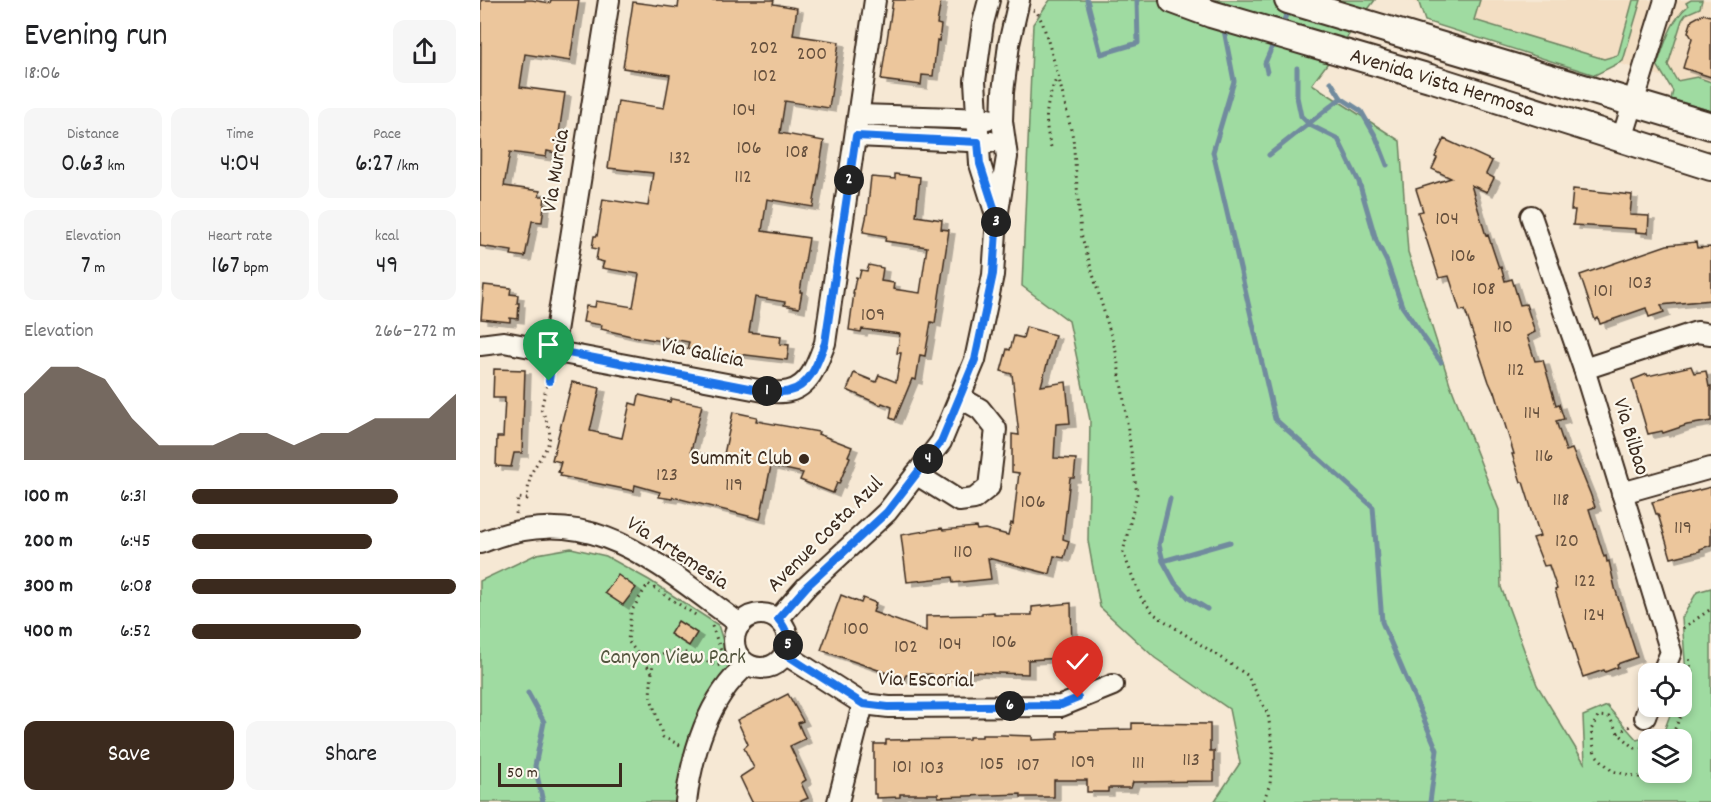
<!DOCTYPE html>
<html lang="en">
<head>
<meta charset="utf-8">
<style>
  body { margin:0; font-family:Dekko,sans-serif; background:#f6f6f6; color:#202124; height:100vh; display:flex; flex-direction:column; font-size:22px; white-space:nowrap }
  * { box-sizing:border-box; margin:0 }
  p { font-size:20px; color:#757577 }
  .icon { flex:none; width:33px; height:33px; fill:none; stroke:currentColor; stroke-width:2; stroke-linecap:round; stroke-linejoin:round }
  .map { position:relative; flex:1; overflow:hidden }
  .panel { display:flex; flex-direction:column; background:#fff; width:480px }
  .panel>* { flex:none }
  .tools { position:absolute; left:1158px; top:663px; display:grid; gap:12px }
  .tools a { display:grid; place-items:center; width:54px; height:54px; border-radius:12px; background:#fff; box-shadow:0 3px 9px #0003; font-size:30px }
  .scale { position:absolute; left:18px; bottom:15px; width:124px; box-sizing:border-box; padding-left:6px; border:3px solid #3b2a1e; border-top:0; font-size:16px; line-height:21px; white-space:nowrap; color:#3b2a1e; -webkit-text-stroke:4px #fbf7ec; paint-order:stroke }
  .pin { position:absolute; display:grid; place-items:center; width:51px; height:51px; color:#fff; margin:-62px -26px; border-radius:50% 50% 50% 0; rotate:-45deg; box-shadow:0 0 6px #0007 }
  .pin .icon { rotate:45deg }
  .km { position:absolute; width:30px; height:30px; margin:-15px; border-radius:50%; background:#222; color:#fff; font-size:16px; line-height:30px; text-align:center }
  .round { display:grid; place-items:center; flex:none; width:63px; height:63px; border-radius:12px; background:#f6f6f6 }
  .head { display:flex; align-items:center; justify-content:space-between; height:102px; padding:0 24px }
  h1 { font-size:33px; font-weight:600; line-height:45px }
  .figures { display:grid; grid-template-columns:repeat(3,1fr); gap:9px; height:102px; padding:6px 24px }
  .figures div { display:grid; align-content:center; border-radius:12px; background:#f6f6f6; text-align:center }
  .figures b { font-size:26px; font-weight:600 }
  .figures small { font-size:16px; font-weight:400 }
  .figures p { font-size:16px }
  .chart { height:168px; padding:12px 24px }
  .chart p { display:flex; justify-content:space-between }
  .chart svg { width:100%; height:108px; margin-top:6px; fill:#3b2a1e; opacity:.7 }
  .action { display:flex; gap:12px; margin-top:auto; padding:12px 24px }
  .action a { flex:1; height:69px; border-radius:12px; background:#3b2a1e; color:#fff; font-size:24px; font-weight:600; line-height:69px; text-align:center }
  .action a+a { background:#f6f6f6; color:#202124 }
  ul { padding:0 24px; list-style:none; font-size:20px }
  li { display:grid; grid-template-columns:96px 72px 1fr; align-items:center; height:45px }
  li i { height:15px; border-radius:8px; background:#3b2a1e }
  main { display:flex; flex:1; min-height:0 }
  .map>svg:first-child { display:block }
  .built { fill:#f3dec3 }
  .green { fill:#9fdba1; stroke:#6d8260; stroke-width:1.5; fill-rule:evenodd }
  .lines { fill:none; stroke-linecap:round; stroke-linejoin:round }
  .stream { stroke:#718b9e; stroke-width:5 }
  .building { fill:#ecc69c; stroke:#3b2a1e; stroke-width:1.5; filter:url(#shadow) }
  .minor-casing { stroke:#3b2a1e; stroke-width:24 }
  .major-casing { stroke:#3b2a1e; stroke-width:30 }
  .path { stroke:#3b2a1e; stroke-width:3; stroke-dasharray:1.5 4.5; stroke-linecap:butt }
  .minor { stroke:#fbf7ec; stroke-width:20 }
  .major { stroke:#fbf7ec; stroke-width:26 }
  .route-casing { stroke:#fff; stroke-width:12 }
  .route { stroke:#1a73e8; stroke-width:8 }
  .poi-dot { fill:#3b2a1e; stroke:#fbf7ec; stroke-width:2 }
  .labels { text-anchor:middle; dominant-baseline:central; stroke-width:4.5; stroke-linejoin:round; paint-order:stroke }
  .number-label { font-size:20px; fill:#67513e }
  .street-label { font-size:22px; fill:#3b2a1e; stroke:#fbf7ec }
  .poi-label { font-size:22px; fill:#3b2a1e; stroke:#fbf7ec; text-anchor:end }
  .park-label { font-size:22px; fill:#54563f; stroke:#fbf7ec }
</style>
</head>
<body>
<main>
<section class="panel">
<div class="head"><div><h1>Evening run</h1><p>18:06</p></div><a class="round"><svg class="icon" aria-label="share" viewBox="0 0 24 24"><path d="M12 15V3M7 8l5-5 5 5M5 13v7h14v-7"/></svg></a></div>
<div class="figures">
<div><p>Distance</p><b>0.63<small> km</small></b></div>
<div><p>Time</p><b>4:04</b></div>
<div><p>Pace</p><b>6:27<small> /km</small></b></div>
</div>
<div class="figures">
<div><p>Elevation</p><b>7<small> m</small></b></div>
<div><p>Heart rate</p><b>167<small> bpm</small></b></div>
<div><p>kcal</p><b>49</b></div>
</div>
<div class="chart"><p><span>Elevation</span>266–272 m</p>
<svg viewBox="0 0 160 44" preserveAspectRatio="none"><path d="M0 44V17L10 6L20 6L30 11L40 27L50 38L60 38L70 38L80 33L90 33L100 38L110 33L120 33L130 27L140 27L150 27L160 17V44z"/></svg>
</div>
<ul>
<li><b>100 m</b>6:31<i style="width:78%"></i></li>
<li><b>200 m</b>6:45<i style="width:68%"></i></li>
<li><b>300 m</b>6:08<i style="width:100%"></i></li>
<li><b>400 m</b>6:52<i style="width:64%"></i></li>
</ul>
<div class="action"><a>Save</a><a>Share</a></div>
</section>
<div class="map">
<svg width="1231" height="802" viewBox="0 0 1231 802">
  <defs>
    <filter id="shadow"><feDropShadow dx="6" dy="4" stdDeviation="0" flood-color="#0004"/></filter>
  </defs>
  <rect width="100%" height="100%" fill="#f6e8d4"/>
  <filter id="ink" filterUnits="userSpaceOnUse"><feTurbulence type="fractalNoise" baseFrequency=".0167" numOctaves="2"/><feDisplacementMap in="SourceGraphic" scale="12" xChannelSelector="R" yChannelSelector="G"/><feConvolveMatrix kernelMatrix="1 2 1 2 8 2 1 2 1" color-interpolation-filters="sRGB"/></filter>
  <g filter="url(#ink)">
    <path class="built" d="M927,0H1231V91L1124,59Z"/>
    <g class="green">
      <path d="M570,0H895L832,84L920,141L928,252L970,384L1019,510L1021,587L1057,685L1105,764L1103,716L1127,706L1157,740L1184,731L1193,707L1202,706V686L1206,675L1202,618L1217,592L1231,588V802H734L760,763L749,709L675,658L620,607L608,541L610,420L589,321L542,286L553,24ZM1168,740H1202V772H1168Z"/>
      <path d="M938,0H1000L994,20L1124,59L1138,55L1153,0H1161L1143,61L1115,75L945,21Z"/>
      <path d="M1211,0H1222L1220,8L1206,14L1202,20L1188,65L1197,81L1217,77L1231,82V111L1191,99L1193,91L1177,65C1185,44 1190,21 1208,6L1206,3Z"/>
      <path d="M91,548L126,556L169,580L238,625L250,663L243,676L198,802H0V581L57,554Z"/>
    </g>
    <g class="lines">
      <g class="stream">
        <path d="M607,0L621,54L658,43L657,0"/>
        <path d="M743,25L754,81L733,152L795,419L893,507L902,622L957,750L950,802"/>
        <path d="M801,26L810,7"/>
        <path d="M817,68V97L821,116L830,125L858,139L879,182L896,240L907,262L922,306L961,362"/>
        <path d="M787,72L785,63L795,40"/>
        <path d="M851,82L861,98L881,111L896,137L907,165"/>
        <path d="M789,155L861,98"/>
        <path d="M690,499L679,545L683,561L695,583L709,598L727,609"/>
        <path d="M683,561L750,542"/>
        <path d="M48,693L64,722L55,766L63,802"/>
      </g>
    </g>
    <g class="building">
      <path d="M1,0H52L70,3L71,0H99L90,61L45,54L40,87L85,93L76,153L67,151L66,157L30,152L24,186L60,191L59,196H65L62,222L52,221L45,257L31,255L32,251L0,246Z"/>
      <path d="M199,0H294L293,4L317,8L313,35L359,42L349,108L305,101L300,133L344,141L333,207L287,199L282,231L329,238L320,292H322L319,308L304,305L305,302L275,297L269,332L301,336L300,344L309,345L307,360L258,354L256,361L207,349L209,342L182,337L181,341L151,336L121,329L122,325L103,322L106,306L115,307L116,301L153,307L159,274L122,268L124,262L116,260L118,249L112,248L114,236H117L123,199L168,206L173,173L128,168L138,101L184,108L190,75L143,68L153,2L198,8Z"/>
      <path d="M413,0H461L457,24L461,25L459,41L457,40L453,76L442,75L441,85L401,80Z"/>
      <path d="M1223,14L1231,16V77L1203,68L1212,38L1208,32L1212,20Z"/>
      <path d="M964,139L1012,161L1006,174L1014,178L1007,192L991,185L1006,236L1008,235L1019,268L1021,267L1025,281L1032,279L1040,305L1046,304L1055,332L1047,336L1055,361L1063,360L1076,405L1079,404L1084,419L1076,421L1086,451L1092,449L1110,493L1115,507L1109,509L1124,557L1126,556L1127,562L1129,561L1135,588L1157,657L1137,664L1138,667L1125,672L1124,670L1103,677L1099,666L1075,590L1077,589L1069,565L1064,566L1053,538L1060,536L1043,482H1041L1032,454H1034L1015,392L1014,393L1009,382L985,310L980,311L969,276L959,278L939,216L938,212L943,211L936,189L971,178L952,169L957,158L955,157Z"/>
      <path d="M415,174L440,177L436,216L462,220L461,229L469,230L455,323L451,322L445,356L440,355L436,380L432,379L415,420L410,418L412,407L402,403L401,405L367,390L374,373L396,382L399,375L416,382L421,353H417L420,334L382,329L381,332L369,330L374,293H373L376,277L379,278L381,270L387,271L389,265L403,268L401,281L414,283L413,289L440,293L447,247L405,241L406,236L383,232L387,214L391,177L415,179Z"/>
      <path d="M1093,189L1152,195L1150,215L1169,216L1168,233L1156,232V229L1093,225L1095,210H1091Z"/>
      <path d="M1216,242L1217,248L1231,247V300L1181,305L1184,312L1169,317L1166,308L1120,324L1118,318L1115,320L1100,275L1187,245Z"/>
      <path d="M4,285L31,288L30,294L38,295L37,303H39L38,319L30,318V322L1,319Z"/>
      <path d="M546,327L575,335L561,386L586,382L590,423L576,424L574,458L596,459L594,478H590L583,539L589,541L584,558L574,556L570,574L508,558L511,579L473,583L472,577L427,582L421,535L462,528L463,530L496,527L497,530L505,529L528,535L531,523L533,524L539,473L532,472V434L539,435L532,374L521,371L527,349L530,350L534,336L543,338Z"/>
      <path d="M1211,366L1214,373L1226,371L1229,387L1231,386V421L1207,425L1183,433L1182,431L1168,434L1152,380L1167,374L1168,376Z"/>
      <path d="M14,369L45,370L42,453H34L31,467L16,466L17,437H23L25,398H13Z"/>
      <path d="M92,382L120,388L110,431L142,438L150,403L157,405L159,395L190,402L191,399H193L222,405L211,451L243,459L253,412L277,417L276,421L339,432L338,434L372,447L368,456L370,457L359,484L357,483L353,493L320,480L323,473L291,466L280,519L193,497L192,499L179,497L180,492L155,485L154,491L80,476L81,473L78,472L81,462L72,460Z"/>
      <path d="M1231,487V545L1220,549V551L1191,558L1178,514H1176L1172,502Z"/>
      <path d="M138,575L156,588L143,605L125,593Z"/>
      <path d="M361,595L381,603L383,598L396,603L393,612L446,631V616L502,615V613L514,612V615H552V607L591,603L592,655H581V658L548,660V674L492,672V673L465,675V678H452V674L426,675L424,679L341,650Z"/>
      <path d="M198,621L217,633L209,646L190,634Z"/>
      <path d="M308,694L323,721L318,723L325,739L310,746L326,780L321,783L328,798L319,802H272L260,777L274,768L264,748L268,744L257,720Z"/>
      <path d="M652,723L730,724V751H734V781L653,782L651,788H628V792H607V780H574V797H541V794L458,797V794H420V797L396,798V794H394V744H406V740L489,739V737H502V735H522L552,736V740L578,739V731L652,729Z"/>
    </g>
    <g class="lines">
      <defs>
        <g id="minor">
          <path d="M509,0L503,23L495,81L500,164L516,215"/>
          <path d="M379,115L508,119"/>
          <path d="M376,136L511,142"/>
          <path d="M1142,139L1185,0"/>
          <path d="M1051,216L1104,369L1191,652L1182,674"/>
          <path d="M0,345L24,342L289,392C295,392 303,393 309,391C331,386 338,361 345,343L395,0"/>
          <path d="M73,350L129,0"/>
          <path d="M1104,369L1217,332L1231,334"/>
          <path d="M436,474L479,501L494,499L509,487L516,429L500,409L479,397"/>
          <path d="M1142,493L1231,468"/>
          <path d="M0,543C110,497 176,563 260,624"/>
          <circle cx="281" cy="641" r="27"/>
          <path d="M298,619L327,586L407,512L461,442L495,360L513,275L517,217L527,157L522,121L523,92L529,44L539,0"/>
          <path d="M305,654L383,704L409,707L581,706L633,685"/>
          <path d="M1165,717L1169,706"/>
          <path d="M206,802C212,754 228,697 267,665"/>
          <path d="M358,802L383,704"/>
        </g>
        <g id="major">
          <path d="M693,0L731,14L950,78L1231,167"/>
          <path d="M808,0L1231,126"/>
        </g>
      </defs>
      <use href="#minor" class="minor-casing"/>
      <use href="#major" class="major-casing"/>
      <g class="path">
        <path d="M553,10L557,12L563,24L578,75L593,138L601,234L636,352L643,394L657,494L643,552L660,596L674,614L767,675L788,714L793,749L790,784L783,802"/>
        <path d="M571,147C563,119 566,103 577,77"/>
        <path d="M36,514L38,498L47,499C48,489 49,479 53,470C69,442 77,441 61,409L71,368"/>
        <path d="M232,626L245,662"/>
        <path d="M1203,628L1231,609"/>
        <path d="M172,672L148,641L151,612L168,584L217,616"/>
        <path d="M1138,733L1150,726"/>
        <path d="M1185,740L1193,733"/>
        <path d="M1190,740L1208,699L1213,680L1209,657"/>
        <path d="M200,745L183,737L170,695L173,661L190,650L211,654L236,666L240,665"/>
        <path d="M1168,746L1155,748L1138,733L1129,717L1118,716L1111,730L1115,754L1132,771L1159,777L1168,770"/>
      </g>
      <use href="#minor" class="minor"/>
      <use href="#major" class="major"/>
    </g>
  </g>
  <g class="lines" filter="url(#ink)">
    <defs>
      <path id="route" d="M69,381L73,350L289,392C295,392 303,393 309,391C331,386 338,361 345,343L376,136L498,142L500,164L517,217L513,274L495,360L461,442L407,512L327,586L298,619C308,630 310,640 305,654L383,704L408,707L581,705L598,698"/>
    </defs>
    <use href="#route" class="route-casing"/>
    <use href="#route" class="route"/>
  </g>
  <circle class="poi-dot" cx="324" cy="459" r="6"/>
  <g class="labels">
    <g class="number-label">
      <text x="284" y="49">202</text>
      <text x="332" y="55">200</text>
      <text x="285" y="77">102</text>
      <text x="264" y="111">104</text>
      <text x="269" y="149">106</text>
      <text x="317" y="153">108</text>
      <text x="200" y="159">132</text>
      <text x="263" y="178">112</text>
      <text x="967" y="220">104</text>
      <text x="983" y="257">106</text>
      <text x="1160" y="284">103</text>
      <text x="1004" y="290">108</text>
      <text x="1123" y="292">101</text>
      <text x="393" y="316">109</text>
      <text x="1023" y="328">110</text>
      <text x="1036" y="371">112</text>
      <text x="1052" y="414">114</text>
      <text x="1064" y="457">116</text>
      <text x="187" y="476">123</text>
      <text x="254" y="486">119</text>
      <text x="1081" y="501">118</text>
      <text x="553" y="503">106</text>
      <text x="1203" y="529">119</text>
      <text x="1087" y="542">120</text>
      <text x="483" y="553">110</text>
      <text x="1105" y="582">122</text>
      <text x="1114" y="616">124</text>
      <text x="376" y="630">100</text>
      <text x="524" y="643">106</text>
      <text x="470" y="645">104</text>
      <text x="426" y="648">102</text>
      <text x="711" y="761">113</text>
      <text x="603" y="763">109</text>
      <text x="658" y="764">111</text>
      <text x="512" y="765">105</text>
      <text x="548" y="766">107</text>
      <text x="422" y="768">101</text>
      <text x="452" y="769">103</text>
    </g>
    <g class="street-label">
      <text transform="translate(962 84) rotate(17)">Avenida Vista Hermosa</text>
      <text transform="translate(77 171) rotate(-81)">Via Murcia</text>
      <text transform="translate(222 354) rotate(11)">Via Galicia</text>
      <text transform="translate(1150 437) rotate(73)">Via Bilbao</text>
      <text transform="translate(346 535) rotate(-45)">Avenue Costa Azul</text>
      <text transform="translate(197 554) rotate(33)">Via Artemesia</text>
      <text transform="translate(446 681) rotate(1)">Via Escorial</text>
    </g>
    <g class="poi-label">
      <text x="312" y="459">Summit Club</text>
    </g>
    <g class="park-label">
      <text x="193" y="658">Canyon View Park</text>
    </g>
  </g>
</svg>
<div class="tools">
<a><svg class="icon" aria-label="locate" viewBox="0 0 24 24"><circle cx="12" cy="12" r="6"/><path d="M12 2v4M12 18v4M2 12h4M18 12h4"/></svg></a>
<a><svg class="icon" aria-label="layers" viewBox="0 0 24 24"><path d="M12 4l9 5-9 5-9-5zM3 14l9 5 9-5"/></svg></a>
</div>
<div class="scale">50 m</div>
<div class="pin" style="left:69px;top:381px;background:#1e9e55"><svg class="icon" aria-label="arrive" viewBox="0 0 24 24"><path d="M6 21V4h12l-3 4 3 4H6"/></svg></div>
<div class="pin" style="left:598px;top:698px;background:#d93025"><svg class="icon" aria-label="check" viewBox="0 0 24 24"><path d="M5 12l5 5 9-10"/></svg></div>
<b class="km" style="left:287px;top:391px">1</b>
<b class="km" style="left:369px;top:180px">2</b>
<b class="km" style="left:516px;top:222px">3</b>
<b class="km" style="left:448px;top:459px">4</b>
<b class="km" style="left:308px;top:645px">5</b>
<b class="km" style="left:530px;top:706px">6</b>
</div>
</main>
</body>
</html>
